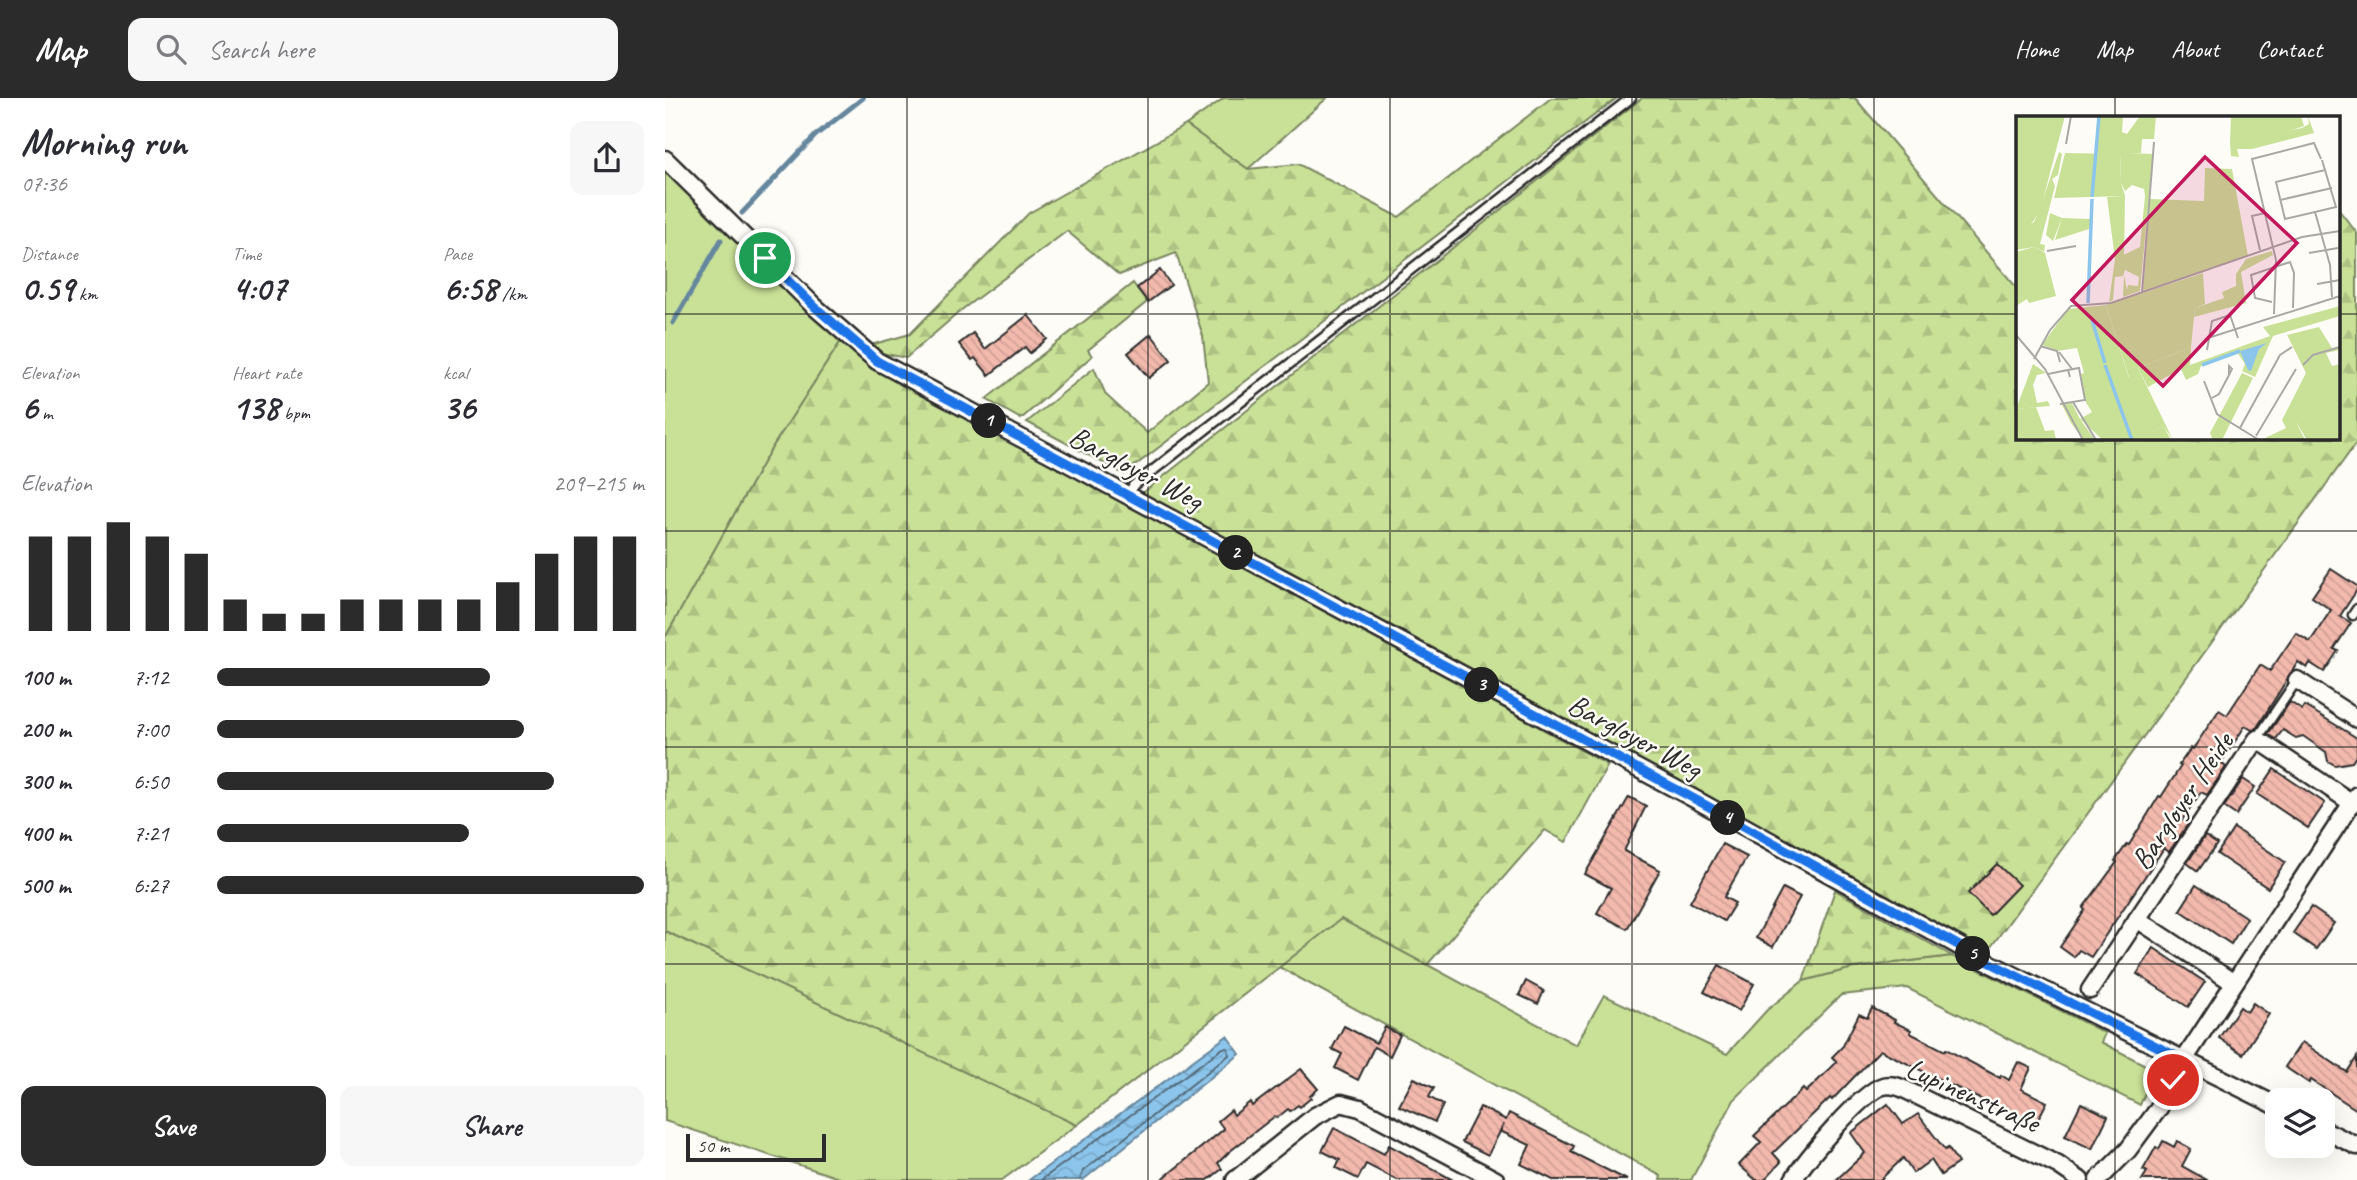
<!DOCTYPE html>
<html lang="en">
<head>
<meta charset="utf-8">
<style>
  body { margin:0; font-family:Caveat,sans-serif; background:#f7f7f7; color:#2b2b33; height:100vh; display:flex; flex-direction:column; font-size:26px; white-space:nowrap }
  * { box-sizing:border-box; margin:0 }
  p { font-size:23px; color:#7c7c81 }
  .icon { flex:none; width:38px; height:38px; fill:none; stroke:currentColor; stroke-width:2; stroke-linecap:round; stroke-linejoin:round }
  .map { position:relative; flex:1; overflow:hidden }
  .panel { display:flex; flex-direction:column; background:#fff; width:665px }
  .panel>* { flex:none }
  .fabs { position:absolute; left:1600px; top:990px; display:grid; gap:14px }
  .fabs a { display:grid; place-items:center; width:70px; height:70px; border-radius:14px; background:#fff; box-shadow:0 7px 28px #0002; font-size:35px }
  .scale { position:absolute; left:21px; bottom:18px; width:140px; box-sizing:border-box; padding-left:7px; border:4px solid #2b2b2b; border-top:0; font-size:19px; line-height:24px; white-space:nowrap; color:#2b2b2b; -webkit-text-stroke:5px #fdfcf7; paint-order:stroke }
  .pin { position:absolute; display:grid; place-items:center; width:60px; height:60px; color:#fff; margin:-30px; border:4px solid #fff; border-radius:50%; box-shadow:0 2px 7px #0007 }
  .km { position:absolute; width:35px; height:35px; margin:-18px; border-radius:50%; background:#222; color:#fff; font-size:19px; line-height:35px; text-align:center }
  .round { display:grid; place-items:center; flex:none; width:74px; height:74px; border-radius:14px; background:#f7f7f7 }
  .headline { display:flex; align-items:center; justify-content:space-between; height:119px; padding:0 21px }
  h1 { font-size:38px; font-weight:800; line-height:52px }
  .stats { display:grid; grid-template-columns:repeat(3,1fr); gap:10px; height:119px; padding:7px 21px }
  .stats div { display:grid; align-content:center }
  .stats b { font-size:35px; font-weight:800 }
  .stats small { font-size:19px; font-weight:400 }
  .stats p { font-size:19px }
  .chart { height:196px; padding:14px 21px }
  .chart p { display:flex; justify-content:space-between }
  .chart svg { width:100%; height:126px; margin-top:7px; stroke:#2b2b2b; stroke-width:6 }
  .cta { display:flex; gap:14px; margin-top:auto; padding:14px 21px }
  .cta a { flex:1; height:80px; border-radius:14px; background:#2b2b2b; color:#fff; font-size:28px; font-weight:800; line-height:80px; text-align:center }
  .cta a+a { background:#f7f7f7; color:#2b2b33 }
  ul { padding:0 21px; list-style:none; font-size:23px }
  li { display:grid; grid-template-columns:112px 84px 1fr; align-items:center; height:52px }
  li i { height:18px; border-radius:9px; background:#2b2b2b }
  header { display:flex; align-items:center; gap:42px; box-sizing:border-box; height:98px; padding:0 35px; background:#2b2b2b; color:#fff }
  header strong { font-size:33px }
  nav { display:flex; gap:38px; margin-inline-start:auto; font-size:24px }
  .search { width:490px; height:63px; background:#f7f7f7; display:flex; align-items:center; gap:18px; box-sizing:border-box; padding:0 24px; border-radius:14px; color:#7c7c81; font-size:26px }
  main { display:flex; flex:1; min-height:0 }
  .map>svg:first-child { display:block }
  .green { fill:#c9e197; stroke:#7a8661; stroke-width:2 }
  .forest { fill:url(#forest-firs); stroke:#7a8661; stroke-width:2 }
  .water { fill:url(#water-waves); stroke:#65879e; stroke-width:2 }
  .lines { fill:none; stroke-linecap:round; stroke-linejoin:round }
  .shore { stroke:#526978; stroke-width:2 }
  .stream { stroke:#65879e; stroke-width:5 }
  .building { fill:url(#building-back-hatch); stroke:#2b2b2b; stroke-width:2 }
  .service-casing { stroke:#2b2b2b; stroke-width:13 }
  .minor-casing { stroke:#2b2b2b; stroke-width:21 }
  .service { stroke:#fdfcf7; stroke-width:8 }
  .minor { stroke:#fdfcf7; stroke-width:16 }
  .route-casing { stroke:#fff; stroke-width:14 }
  .route { stroke:#1a73e8; stroke-width:9 }
  .grid { fill:none; stroke:#2b2b2b; stroke-width:2; stroke-opacity:0.55 }
  .labels { text-anchor:middle; dominant-baseline:central; stroke-width:5; stroke-linejoin:round; paint-order:stroke }
  .street-label { font-size:30px; fill:#2b2b2b; stroke:#fdfcf7 }
  .inset-river { fill:none; stroke:#8cc5eb; stroke-width:3.5 }
  .inset-road { fill:none; stroke:#a9a8a5; stroke-width:2 }
  .view { fill:#c2185b; fill-opacity:0.15; stroke:#c2185b; stroke-width:3.5 }
  .inset-edge { fill:none; stroke:#2b2b2b; stroke-width:3.5 }
</style>
</head>
<body>
<header>
<strong>Map</strong>
<div class="search"><svg class="icon" aria-label="search" viewBox="0 0 24 24"><circle cx="10" cy="10" r="6"/><path d="M15 15l6 6"/></svg>Search here</div>
<nav><a>Home</a><a>Map</a><a>About</a><a>Contact</a></nav>
</header>
<main>
<section class="panel">
<div class="headline"><div><h1>Morning run</h1><p>07:36</p></div><a class="round"><svg class="icon" aria-label="share" viewBox="0 0 24 24"><path d="M12 15V3M7 8l5-5 5 5M5 13v7h14v-7"/></svg></a></div>
<div class="stats">
<div><p>Distance</p><b>0.59<small> km</small></b></div>
<div><p>Time</p><b>4:07</b></div>
<div><p>Pace</p><b>6:58<small> /km</small></b></div>
</div>
<div class="stats">
<div><p>Elevation</p><b>6<small> m</small></b></div>
<div><p>Heart rate</p><b>138<small> bpm</small></b></div>
<div><p>kcal</p><b>36</b></div>
</div>
<div class="chart"><p><span>Elevation</span>209–215 m</p>
<svg viewBox="0 0 160 44" preserveAspectRatio="none"><path d="M5 44V11M15 44V11M25 44V6M35 44V11M45 44V17M55 44V33M65 44V38M75 44V38M85 44V33M95 44V33M105 44V33M115 44V33M125 44V27M135 44V17M145 44V11M155 44V11"/></svg>
</div>
<ul>
<li><b>100 m</b>7:12<i style="width:64%"></i></li>
<li><b>200 m</b>7:00<i style="width:72%"></i></li>
<li><b>300 m</b>6:50<i style="width:79%"></i></li>
<li><b>400 m</b>7:21<i style="width:59%"></i></li>
<li><b>500 m</b>6:27<i style="width:100%"></i></li>
</ul>
<div class="cta"><a>Save</a><a>Share</a></div>
</section>
<div class="map">
<svg width="1692" height="1082" viewBox="0 0 1692 1082">
  <defs>
    <pattern id="forest-firs" width="22" height="20" patternUnits="userSpaceOnUse" patternTransform="scale(1.75)"><rect width="22" height="20" fill="#c9e197"/><path d="M5 1l3.5 6h-7zM16 11l3.5 6h-7z" fill="#adc182"/></pattern>
    <pattern id="water-waves" width="16" height="10" patternUnits="userSpaceOnUse" patternTransform="scale(1.75)"><rect width="16" height="10" fill="#8cc5eb"/><path d="M0 5q4-4 8 0t8 0" fill="none" stroke="#79a9ca"/></pattern>
    <pattern id="building-back-hatch" width="6" height="6" patternUnits="userSpaceOnUse" patternTransform="scale(1.75)"><rect width="6" height="6" fill="#f3b9ad"/><path d="M-1 5l2 2M0 0l6 6M5-1l2 2" fill="none" stroke="#d09f95"/></pattern>
  </defs>
  <rect width="100%" height="100%" fill="#fdfcf7"/>
  <filter id="ink" filterUnits="userSpaceOnUse"><feTurbulence type="fractalNoise" baseFrequency=".0143" numOctaves="2"/><feDisplacementMap in="SourceGraphic" scale="14" xChannelSelector="R" yChannelSelector="G"/><feConvolveMatrix kernelMatrix="1 2 1 2 8 2 1 2 1" color-interpolation-filters="sRGB"/></filter>
  <g filter="url(#ink)">
    <g class="green">
      <path d="M559,0H662L583,71L521,27Z"/>
      <path d="M0,73L130,202L176,243L103,356L0,540Z"/>
      <path d="M676,820L911,947L939,897L1062,956L1102,912L1138,883L1188,870L1287,858L1440,935L1436,944L1490,972L1475,1007L1242,890L1176,897L1069,1002L1026,1082H995L996,1078L614,869Z"/>
      <path d="M0,833L412,1027L337,1082H180L0,1023Z"/>
    </g>
    <g class="forest">
      <path d="M886,0H952L459,376L362,324L429,270L441,297L482,335L543,284L538,238L511,155L454,177L402,133L299,210L241,260L216,255L209,246L245,236L364,115L521,27L583,71L633,66L734,119Z"/>
      <path d="M977,0H1190L1352,190V340H1673V111L1692,135V344L1323,853L993,671L475,397Z"/>
      <path d="M468,185L482,204L423,252L427,258L356,321L321,301Z"/>
      <path d="M176,243L217,274L456,399L943,667L901,744L880,732L762,867L676,821L412,1027L0,833V540L103,356Z"/>
      <path d="M1170,792L1287,858L1188,870L1138,883Z"/>
    </g>
    <path class="water" d="M562,938L575,956L418,1082H364Z"/>
    <g class="lines">
      <path class="shore" d="M376,1082L558,950H563L564,957L418,1073L415,1082"/>
      <g class="stream">
        <path d="M77,115L151,37L198,0"/>
        <path d="M8,225L56,142"/>
      </g>
    </g>
    <g class="building">
      <path d="M495,172L506,187L483,204L472,190Z"/>
      <path d="M363,217L382,241L365,255L360,249L324,277L310,260L307,262L294,246L308,235L320,251Z"/>
      <path d="M486,236L506,262L484,280L463,255Z"/>
      <path d="M1666,471L1692,488V492L1675,518L1686,525L1669,551L1673,553L1659,574L1645,565L1642,570L1633,564L1591,631L1587,632L1580,628L1556,665L1561,669L1542,697L1536,694L1517,722L1523,726L1504,754L1499,750L1426,859L1414,852L1409,859L1395,849L1420,812L1418,810L1452,764L1450,763L1462,746L1464,747L1494,698L1496,699L1516,668L1514,667L1526,650L1528,651L1554,612L1562,617L1595,567L1605,573L1631,535L1645,544L1666,512L1647,499Z"/>
      <path d="M1625,604L1637,612L1640,608L1692,640V657L1687,664L1670,667L1663,663L1661,654L1638,638L1631,640L1618,632L1611,641L1603,636Z"/>
      <path d="M1609,671L1660,705L1643,730L1592,696Z"/>
      <path d="M1578,681L1590,689L1571,717L1559,709Z"/>
      <path d="M964,699L981,708L959,753L995,772L962,831L932,815L946,790L920,776Z"/>
      <path d="M1569,730L1620,764L1603,790L1552,756Z"/>
      <path d="M1540,738L1552,746L1533,773L1522,765Z"/>
      <path d="M1057,746L1082,759L1059,799L1070,805L1059,823L1025,804Z"/>
      <path d="M1332,766L1354,787L1325,817L1303,795Z"/>
      <path d="M1531,787L1582,820L1566,846L1515,812Z"/>
      <path d="M1118,790L1135,799L1108,849L1091,840Z"/>
      <path d="M1646,809L1669,825L1651,851L1628,835Z"/>
      <path d="M1489,850L1540,884L1523,909L1472,876Z"/>
      <path d="M1054,867L1089,886L1074,913L1039,894Z"/>
      <path d="M861,883L879,893L873,906L854,897Z"/>
      <path d="M1588,905L1604,916L1578,956L1554,940L1575,909L1582,914Z"/>
      <path d="M1207,910L1230,922L1229,924L1246,932L1245,935L1280,953L1281,951L1335,980L1336,977L1344,982L1353,964L1366,970L1356,991L1382,1004L1368,1031L1342,1017L1343,1015L1215,952L1167,1002L1165,1000L1108,1055L1116,1064L1099,1082H1091L1074,1067L1096,1044L1089,1038L1138,991L1141,994L1172,964L1167,959L1178,948L1194,916L1202,920Z"/>
      <path d="M679,928L711,945L720,929L735,937L725,958L709,949L693,982L670,970L677,956L667,951Z"/>
      <path d="M1637,944L1682,974L1692,959V1012L1646,982L1644,985L1620,969Z"/>
      <path d="M636,971L653,991L645,998L646,1000L635,1009L633,1007L625,1013L623,1011L612,1020L610,1018L564,1054L553,1065L557,1071L543,1082H496L559,1031L553,1023L566,1012L569,1017L585,1004L587,1008Z"/>
      <path d="M749,980L769,990L764,999L778,1007L770,1024L734,1008Z"/>
      <path d="M1416,1005L1443,1018L1427,1051L1400,1038Z"/>
      <path d="M1223,1006L1238,1026L1253,1016L1280,1052L1283,1050L1293,1065L1276,1077L1266,1062L1248,1075L1238,1060L1215,1082H1171L1200,1055L1186,1035Z"/>
      <path d="M815,1009L841,1022L844,1015L909,1048L906,1054L962,1082H888L856,1066L865,1047L835,1033L839,1026L823,1057L797,1044Z"/>
      <path d="M669,1030L719,1056L724,1047L788,1082H732L701,1066L693,1081L671,1070L675,1062L657,1053Z"/>
      <path d="M1498,1043L1509,1049L1512,1043L1526,1051L1517,1068L1542,1082H1477L1482,1074L1478,1072L1491,1049L1494,1051Z"/>
    </g>
    <g class="lines">
      <defs>
        <g id="service">
          <path d="M463,398L468,388L966,0"/>
          <path d="M1688,517L1692,511"/>
          <path d="M1592,641L1632,582"/>
        </g>
        <g id="minor">
          <path d="M0,61L150,209L212,263L1037,705L1326,866L1612,1008"/>
          <path d="M1632,582L1692,621"/>
          <path d="M1472,821L1569,885"/>
          <path d="M1425,892L1592,641L1687,705"/>
          <path d="M1657,1031L1692,1048"/>
          <path d="M570,1082L650,1018L676,1005L695,1010L831,1082"/>
          <path d="M1128,1082C1141,1061 1197,994 1218,988C1226,986 1232,988 1239,991L1393,1067L1415,1082"/>
          <path d="M1433,1082L1463,1052L1494,1010L1519,962L1692,697"/>
        </g>
      </defs>
      <use href="#service" class="service-casing"/>
      <use href="#minor" class="minor-casing"/>
      <use href="#service" class="service"/>
      <use href="#minor" class="minor"/>
    </g>
  </g>
  <g class="lines" filter="url(#ink)">
    <defs>
      <path id="route" d="M100,160L150,209L212,263L1037,705L1318,861L1519,962L1508,982"/>
    </defs>
    <use href="#route" class="route-casing"/>
    <use href="#route" class="route"/>
  </g>
  <path class="grid" d="M242,0V1082M483,0V1082M725,0V1082M967,0V1082M1209,0V1082M1450,0V19M0,216H1352M1673,216H1692M1450,340V1082M0,433H1692M0,649H1692M0,866H1692"/>
  <g class="labels">
    <g class="street-label">
      <text transform="translate(471 370) rotate(28)">Bargloyer Weg</text>
      <text transform="translate(970 638) rotate(28)">Bargloyer Weg</text>
      <text transform="translate(1517 703) rotate(-56)">Bargloyer Heide</text>
      <text transform="translate(1308 997) rotate(24)">Lupinenstraße</text>
    </g>
  </g>
  <g transform="translate(1351 18)">
    <rect width="324" height="324" fill="#fdfcf7"/>
    <path d="M0,0H49L24,95L0,130ZM84,0H107L106,16L111,18L124,0H140L138,23H126L125,37H113L116,69L109,75L104,65L105,38H79ZM292,0L298,17L236,33H221L223,41L215,40L214,27L286,12L293,8ZM109,80L108,141L99,143L91,81ZM46,102L75,103L73,113L39,124ZM18,131L29,137L40,180L13,187L11,183L0,190V136ZM256,135L257,139L225,156L230,187L178,201L179,192L208,182L206,176L220,170V158L230,143ZM90,189L113,262L118,322L148,311L155,324H87L64,303L76,296L69,285L65,258L68,257L61,232L41,235L26,229L52,193ZM324,190V200L257,220L239,261L226,255L229,248L221,236L185,250L182,258L170,264L165,253L132,271L122,252L175,231L174,249L254,220L247,211ZM303,211L316,232L324,230V234L310,237L316,250L324,248V324H291L280,306L289,324H245L270,312L266,304L290,257L271,219ZM226,257L237,262L206,324H197L194,317ZM20,291L29,315L38,314L40,324H0V293Z" fill="#c9e197"/>
    <path d="M215,0H285L288,10L250,23L214,27ZM43,36L46,38L42,59L36,63L39,70L24,128L29,129L28,136L18,131L0,134L5,114L18,106L23,95ZM49,37L105,38L104,64L109,80L38,82ZM113,37L137,38L124,175L107,181L108,159L111,174L112,169L122,170L123,161L109,154L107,160L99,161L97,184L93,186L99,143L124,131L129,80L128,73L116,69L112,60ZM189,52L216,53L232,140L127,176L134,83L188,85ZM34,97L46,102L37,125L30,119ZM187,157L189,188L179,192L175,231L122,252L157,324L148,311L118,323L97,270L113,261L90,189ZM17,248L30,257L21,259L17,269L21,287L32,285L34,290L0,293ZM56,287L64,303L79,324H68L55,307L46,289Z" fill="#c9e197"/>
    <path d="M251,227L243,233L235,255L232,254L224,235Z" fill="#8cc5eb"/>
    <path class="inset-river" d="M76,81L83,0M72,187L76,83M76,204L89,247M89,249L116,324M186,249L224,235"/>
    <path class="inset-road" d="M50,28L55,0M306,44L320,91L299,96L314,149L316,181M264,84L316,72M299,96L269,103L260,66L309,54M244,134L236,100L249,97M31,135L60,130M293,137L322,132M301,168L324,164M126,177L138,26M256,186L239,182L235,159L274,146L278,157L277,192M258,198L260,144L236,43L298,27L305,43M0,219L29,253L67,324M192,222L324,180M24,230L41,235L44,246M191,234L196,205L214,199L222,222M43,236L56,253M18,243L34,214L55,190L95,187L286,121L324,115M287,249L297,239L324,231M32,258L52,254L54,261M188,265L201,298L243,324M196,282L203,278L213,259L216,253L213,250V259M57,286L80,324M44,288L69,284L63,252L52,254M224,312L264,239L276,231M240,320L280,253"/>
    <path class="view" d="M189,41L281,127L147,270L56,184Z"/>
    <rect width="324" height="324" class="inset-edge"/>
  </g>
</svg>
<div class="fabs">
<a><svg class="icon" aria-label="layers" viewBox="0 0 24 24"><path d="M12 4l9 5-9 5-9-5zM3 14l9 5 9-5"/></svg></a>
</div>
<div class="scale">50 m</div>
<div class="pin" style="left:100px;top:160px;background:#1e9e55"><svg class="icon" aria-label="arrive" viewBox="0 0 24 24"><path d="M6 21V4h12l-3 4 3 4H6"/></svg></div>
<div class="pin" style="left:1508px;top:982px;background:#d93025"><svg class="icon" aria-label="check" viewBox="0 0 24 24"><path d="M5 12l5 5 9-10"/></svg></div>
<b class="km" style="left:324px;top:323px">1</b>
<b class="km" style="left:571px;top:455px">2</b>
<b class="km" style="left:817px;top:587px">3</b>
<b class="km" style="left:1063px;top:720px">4</b>
<b class="km" style="left:1308px;top:856px">5</b>
</div>
</main>
</body>
</html>
